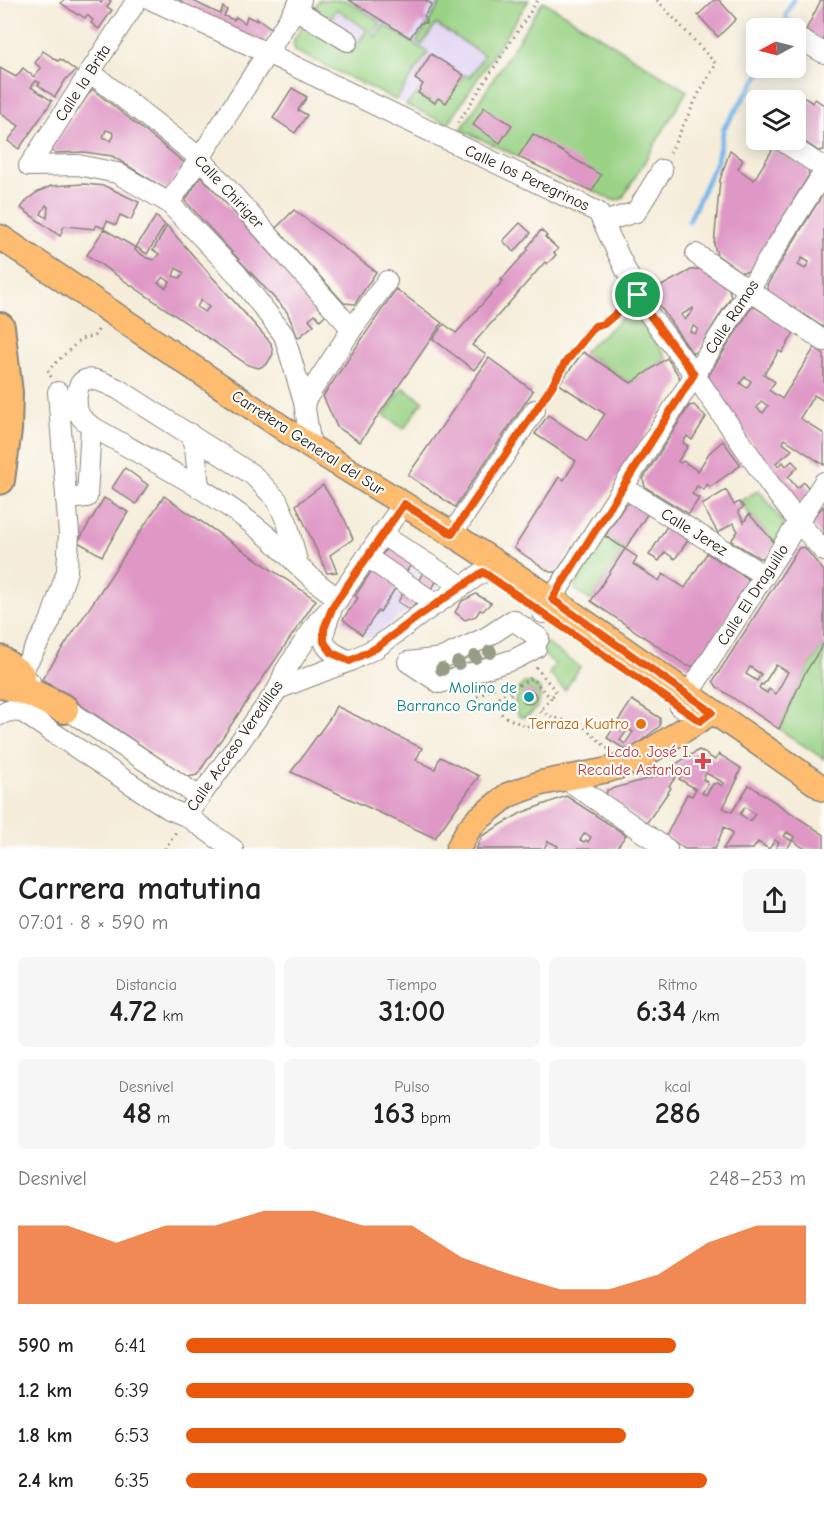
<!DOCTYPE html>
<html lang="es">
<head>
<meta charset="utf-8">
<style>
  body { margin:0; font-family:"Comic Neue",sans-serif; background:#f6f6f6; color:#222; height:100vh; display:flex; flex-direction:column; font-size:22px; white-space:nowrap }
  * { box-sizing:border-box; margin:0 }
  p { font-size:20px; color:#767676 }
  .icon { flex:none; width:33px; height:33px; fill:none; stroke:currentColor; stroke-width:2; stroke-linecap:round; stroke-linejoin:round }
  .map { position:relative; height:849px; overflow:hidden }
  .sheet { display:flex; flex-direction:column; background:#fff; flex:1 }
  .sheet>* { flex:none }
  .needle { width:39px; rotate:263deg }
  .fabs { position:absolute; left:746px; top:18px; display:grid; gap:12px }
  .fabs a { display:grid; place-items:center; width:60px; height:60px; border-radius:9px; background:#fff; box-shadow:0 3px 15px #0003; font-size:30px }
  .pin { position:absolute; display:grid; place-items:center; width:51px; height:51px; color:#fff; margin:-26px; border:3px solid #fff; border-radius:50%; box-shadow:0 2px 6px #0007 }
  .round { display:grid; place-items:center; flex:none; width:63px; height:63px; border-radius:9px; background:#f6f6f6 }
  .headline { display:flex; align-items:center; justify-content:space-between; height:102px; padding:0 18px }
  h1 { font-size:33px; font-weight:700; line-height:45px }
  .metrics { display:grid; grid-template-columns:repeat(3,1fr); gap:9px; height:102px; padding:6px 18px }
  .metrics div { display:grid; align-content:center; border-radius:9px; background:#f6f6f6; text-align:center }
  .metrics b { font-size:30px; font-weight:700 }
  .metrics small { font-size:16px; font-weight:400 }
  .metrics p { font-size:16px }
  .chart { height:168px; padding:12px 18px }
  .chart p { display:flex; justify-content:space-between }
  .chart svg { width:100%; height:108px; margin-top:6px; fill:#ea580c; opacity:.7 }
  ul { padding:0 18px; list-style:none; font-size:20px }
  li { display:grid; grid-template-columns:96px 72px 1fr; align-items:center; height:45px }
  li i { height:15px; border-radius:8px; background:#ea580c }
  .map>svg:first-child { display:block }
  .built { fill:#e1d4f4 }
  .green { fill:#9ad386; stroke:#5b7851; stroke-width:1.5; fill-rule:evenodd }
  .lines { fill:none; stroke-linecap:round; stroke-linejoin:round }
  .stream { stroke:#76b5e9; stroke-width:5 }
  .building { fill:#df98c6; fill-rule:evenodd }
  .minor-casing { stroke:#88847b; stroke-width:22 }
  .major-casing { stroke:#88847b; stroke-width:27 }
  .highway-casing { stroke:#88847b; stroke-width:32 }
  .path { stroke:#88847b; stroke-width:3; stroke-dasharray:1.5 4.5; stroke-linecap:butt }
  .minor { stroke:#fff; stroke-width:20 }
  .major { stroke:#fdbc70; stroke-width:24 }
  .highway { stroke:#fdbc70; stroke-width:28 }
  .tree { fill:#969d86 }
  .route-casing { stroke:#fff; stroke-width:12 }
  .route { stroke:#ea580c; stroke-width:8 }
  .culture-dot { fill:#0f9aa8; stroke:#fdfcf7; stroke-width:2 }
  .food-dot { fill:#e8710a; stroke:#fdfcf7; stroke-width:2 }
  .health-dot { fill:#e0444e; stroke:#fdfcf7; stroke-width:2 }
  .labels { text-anchor:middle; dominant-baseline:central; stroke-width:4.5; stroke-linejoin:round; paint-order:stroke }
  .street-label { font-size:16px; fill:#1c1c1c; stroke:#fdfcf7 }
  .culture-label { font-size:16px; fill:#0d838f; stroke:#fdfcf7; text-anchor:end }
  .food-label { font-size:16px; fill:#c56008; stroke:#fdfcf7; text-anchor:end }
  .health-label { font-size:16px; fill:#be3a42; stroke:#fdfcf7; text-anchor:end }
</style>
</head>
<body>
<div class="map">
<svg width="824" height="849" viewBox="0 0 824 849">
  <rect width="100%" height="100%" fill="#fdfcf7"/>
  <filter id="ink" filterUnits="userSpaceOnUse"><feTurbulence type="fractalNoise" baseFrequency=".0167" numOctaves="2"/><feDisplacementMap in="SourceGraphic" scale="12" xChannelSelector="R" yChannelSelector="G"/><feConvolveMatrix kernelMatrix="1 2 1 2 8 2 1 2 1" color-interpolation-filters="sRGB"/></filter>
  <filter id="wash" filterUnits="userSpaceOnUse"><feTurbulence type="fractalNoise" baseFrequency=".008" numOctaves="4" result="noise"/><feDisplacementMap in="SourceGraphic" scale="24" xChannelSelector="R" yChannelSelector="G"/><feGaussianBlur stdDeviation="1.35" result="paint"/><feColorMatrix in="noise" values="0 0 0 0 0 0 0 0 0 0 0 0 0 0 0 0 0 1.4 0 .05"/><feComposite in="paint" operator="in"/></filter>
  <g filter="url(#wash)">
    <rect width="100%" height="100%" fill="#f5edda"/>
    <g class="built">
      <path d="M319,0H529L448,124L295,51L293,41Z"/>
      <path d="M389,544L451,578L370,639L342,622L358,598L355,596Z"/>
    </g>
    <g class="green">
      <path d="M319,0H346L381,22L373,34L376,37L384,25L428,52L396,100L295,51L293,41L306,20L320,34L351,53L367,30L337,9L327,23L311,13Z"/>
      <path d="M439,0H529L448,124L406,105L418,93L434,103L438,98L446,102L464,75L470,77L484,55L436,24L422,45L417,41L441,2Z"/>
      <path d="M543,1L687,91L622,199L613,200L461,130Z"/>
      <path d="M625,316L637,318L667,358L631,383L583,352Z"/>
      <path d="M403,388L423,401L404,429L384,415Z"/>
      <path d="M759,490L783,522L784,530L775,543L739,502Z"/>
      <path d="M605,536L625,549L591,601L576,590L575,585Z"/>
      <path d="M539,638L580,667L565,690L549,674L555,664L536,648Z"/>
      <path d="M824,643V759L779,729L805,673Z"/>
      <path d="M524,683H530L540,689C542,702 537,711 525,717H520C512,708 514,691 524,683ZM530,690L535,693V700L531,703L526,702L523,698V694Z"/>
    </g>
    <g class="lines">
      <g class="stream">
        <path d="M789,28L786,15L793,0"/>
        <path d="M689,221L717,160L724,128L761,72L768,68"/>
      </g>
    </g>
    <g id="blocks">
      <g class="building">
        <path d="M64,0H98L101,3L103,0H110L111,1L107,7L112,10L99,29L91,23L93,20L87,15L85,18L79,14L78,15L61,3Z"/>
        <path d="M170,0H191L220,14L223,7L227,10L224,16L234,20L236,17L245,23L247,16L257,21V18L272,29L263,44Z"/>
        <path d="M349,0H425L432,4L424,16L426,18V23H420L410,38Z"/>
        <path d="M714,0H719L736,19L718,37L698,15Z"/>
        <path d="M821,0H824V42L806,30Z"/>
        <path d="M43,51L58,61L60,59L76,71L66,79L55,97L38,85L40,83L36,81L31,87L52,101L19,149L8,141L19,126L0,113V68L16,77L23,68L34,77L41,68L35,63Z"/>
        <path d="M431,54L464,75L446,103L438,98L435,103L418,93L423,84L415,79Z"/>
        <path d="M292,88L307,97L298,110L307,115L295,133L273,118Z"/>
        <path d="M92,89L185,163L167,190L112,156L84,152L55,153L51,149ZM106,130L112,132L114,136L111,141L103,137Z"/>
        <path d="M798,94L813,103L815,99L824,105V150L818,151L795,136V100Z"/>
        <path d="M484,107L512,125L500,143L473,125Z"/>
        <path d="M533,134L601,175L592,191L518,157Z"/>
        <path d="M774,147L808,168L809,175L751,271L741,272L717,255L714,245L720,180L730,150L743,160L738,169L754,180Z"/>
        <path d="M201,176L326,314L320,320L315,314L309,319L314,325L298,338L287,312L185,201Z"/>
        <path d="M84,184L105,186L139,202L131,220L120,215L116,225L107,221L104,228L96,225L95,229L64,226L60,236L21,208L27,200L36,193L51,186ZM46,205L48,207L47,218L41,214Z"/>
        <path d="M824,192V328L769,292L767,285ZM802,258L809,262L805,269L798,265Z"/>
        <path d="M294,210L376,272L355,304L344,303L276,228Z"/>
        <path d="M156,216L165,225L147,254L136,247Z"/>
        <path d="M520,223L531,233L514,252L503,241Z"/>
        <path d="M167,226L271,343L273,354L267,364L259,368L248,365L87,255L104,229L136,248L135,250L147,258L154,260L159,254L153,250ZM176,268L184,273L180,278L173,276ZM163,277L170,282L166,288L158,283ZM201,300L209,307L205,312L197,307Z"/>
        <path d="M541,230L547,236L545,237L558,249L554,253L556,255L547,264L545,262L472,345L486,355L474,370L433,339L444,324L456,333L503,281L501,280L528,250L527,248Z"/>
        <path d="M700,269L729,289L731,297L697,352L692,353L650,292L691,270ZM693,308V310L685,320L681,315ZM693,326L698,329L695,334L690,331Z"/>
        <path d="M396,289L442,323L360,442L337,427L323,396Z"/>
        <path d="M752,306L755,307L794,333L782,353L779,351L764,374L775,382L769,390L782,399L815,347L824,354V401L814,395L800,418L824,434V465L785,439L783,443L792,450L776,463L778,466L783,462L786,466L792,461L798,467L788,477L797,488L804,482L810,490L802,504H796L708,383L709,375ZM745,377L751,381L747,388L740,383ZM761,401L768,406L763,413L757,408Z"/>
        <path d="M583,352L631,383L667,358L679,376L680,382L557,572H550L514,548L559,477L564,480L576,461L535,434L548,415L587,441L605,414L559,384Z"/>
        <path d="M489,358L533,391L455,507L408,475Z"/>
        <path d="M694,405L706,417L692,440L687,436L683,443L688,446L678,461L681,463L683,461L698,471L709,453L723,441L741,465L710,487L707,484L704,490L697,486L692,494L699,498L689,514L645,487L643,479L689,406Z"/>
        <path d="M125,468L148,485L136,504L112,488Z"/>
        <path d="M323,485L345,520L353,539L330,555L337,572L327,573L296,505Z"/>
        <path d="M726,490L734,505L739,502L744,507L738,511L744,522L749,514L775,543L767,557L759,558L731,541L738,531L733,523L718,533L702,505Z"/>
        <path d="M164,496L316,600L197,775L188,777L42,679Z"/>
        <path d="M104,498L128,512L102,556L78,542Z"/>
        <path d="M631,503L648,513L625,549L605,536L625,505Z"/>
        <path d="M824,506V540L811,524L814,516Z"/>
        <path d="M667,526L688,540L675,559L665,552L659,561L649,555Z"/>
        <path d="M389,544L414,560L380,612L378,611L362,635L343,619L358,598L355,596Z"/>
        <path d="M804,547L824,571V643L805,673L779,729L717,687L713,681L796,552L799,548ZM776,665L788,672L776,694L769,689L767,693L759,688L761,684L763,685ZM750,667L761,674L757,681L746,674Z"/>
        <path d="M625,549L637,557L633,564L659,581L663,574L685,588L707,553L748,579L749,583L697,666H687L591,601Z"/>
        <path d="M424,571L438,579L429,593L416,585Z"/>
        <path d="M406,588L419,597L411,610L398,602Z"/>
        <path d="M476,594L491,603L483,611L480,610L476,616L465,620L455,612L462,601Z"/>
        <circle cx="529" cy="697" r="7"/>
        <path d="M632,700L660,718V726L632,748L626,750L607,738ZM628,729L633,732L625,744L620,740Z"/>
        <path d="M336,706L422,748L416,760L435,769L440,757L479,776L435,838L291,772L330,718Z"/>
        <path d="M699,750L715,760L719,754L741,768L737,778H738L723,808L732,812L749,785L824,835V849H805L792,840L795,837L787,832L784,836L792,841L787,849H775L779,843L775,840L769,849L758,842L753,849H723L732,835V832L724,827L715,849H685L666,836L687,794L692,796L696,789L679,779L682,775L679,773L669,786L671,788L646,824L606,797L607,790L654,777ZM706,773L724,783L722,786L718,783L713,784L706,795L702,793L708,783L703,779ZM745,807L755,814L750,821L740,814Z"/>
        <path d="M566,796L626,835L616,849H556L558,846L548,841L544,849H476L482,836L489,832L521,813ZM585,833L591,837L588,842L586,840L584,842L580,840Z"/>
      </g>
    </g>
  </g>
  <g filter="url(#ink)">
    <use href="#blocks" fill-opacity="0" stroke="#88847b" stroke-width="1.5"/>
    <g class="lines">
      <defs>
        <g id="minor">
          <path d="M152,0L267,53L598,212L643,306L694,374L771,486L799,523L824,551"/>
          <path d="M295,9L348,41"/>
          <path d="M803,41L824,53"/>
          <path d="M90,72L200,158L352,329"/>
          <path d="M781,140L824,168"/>
          <path d="M29,166L78,165L117,173L169,203L237,274L284,335L304,402L311,447"/>
          <path d="M29,166L137,0"/>
          <path d="M169,203L200,158L301,0"/>
          <path d="M603,222L636,212L662,170"/>
          <path d="M696,254L824,341"/>
          <path d="M304,402L352,329L387,281"/>
          <path d="M189,433L195,447L199,487"/>
          <path d="M623,487L765,576"/>
          <path d="M66,499L87,497L91,426"/>
          <path d="M381,534L462,586"/>
          <path d="M452,534L535,410"/>
          <path d="M367,557L436,604"/>
          <path d="M298,565L287,522L277,500L253,475L118,389C109,385 95,377 85,380C75,384 76,403 78,412C80,418 86,422 91,426C150,460 214,491 266,535C291,556 311,582 339,598"/>
          <path d="M331,612C319,641 320,648 350,661"/>
          <path d="M543,613L824,172"/>
          <path d="M513,620L539,638L536,643V648L515,659L440,683L408,662L442,658L487,637Z"/>
          <path d="M30,682L20,675L50,622L67,571L69,534L58,392"/>
          <path d="M278,689L350,661L376,648L420,615L483,572L490,559"/>
          <path d="M56,702L198,796"/>
          <path d="M680,707L824,482"/>
          <path d="M0,715L8,711L22,712L169,809L186,816L233,849"/>
          <path d="M563,777L667,849"/>
          <path d="M186,816L278,689L285,671L318,621L333,606L403,504"/>
        </g>
        <g id="major">
          <path d="M0,237L311,447L452,534L552,599L824,789"/>
          <path d="M458,849L468,830L477,820L508,795L541,783L608,770L633,762L712,712"/>
        </g>
        <g id="highway">
          <path d="M0,327L8,393L7,430L0,480"/>
          <path d="M0,660L20,675"/>
          <path d="M0,683L31,693L64,709"/>
        </g>
      </defs>
      <use href="#minor" class="minor-casing"/>
      <use href="#major" class="major-casing"/>
      <use href="#highway" class="highway-casing"/>
      <g class="path">
        <path d="M657,0L716,64L699,93L669,155"/>
        <path d="M458,123L538,0"/>
        <path d="M51,377L48,370L81,339L94,336L99,329"/>
        <path d="M546,395L565,363L595,326L604,324L623,308"/>
        <path d="M536,667L556,692L551,698"/>
        <path d="M500,685L474,698L482,707L531,678L551,698L527,727L503,716L500,712L501,706L520,683"/>
        <path d="M541,710L548,716L582,725L608,749"/>
        <path d="M165,849L177,830"/>
      </g>
      <use href="#minor" class="minor"/>
      <use href="#major" class="major"/>
      <use href="#highway" class="highway"/>
    </g>
    <g class="tree">
      <circle cx="490" cy="652" r="7"/>
      <circle cx="475" cy="657" r="7"/>
      <circle cx="458" cy="663" r="7"/>
      <circle cx="442" cy="669" r="7"/>
    </g>
  </g>
  <g class="lines" filter="url(#ink)">
    <defs>
      <path id="route" d="M638,295L643,306L694,374L552,599L712,712L700,721L483,572L420,615L376,648L350,661L332,653L324,642V629L333,606L404,504L452,534L552,386L565,363L595,326L604,324Z"/>
    </defs>
    <use href="#route" class="route-casing"/>
    <use href="#route" class="route"/>
  </g>
  <circle class="culture-dot" cx="529" cy="697" r="6"/>
  <circle class="food-dot" cx="641" cy="724" r="6"/>
  <path class="health-dot" d="M700 752h6v6h6v6h-6v6h-6v-6h-6v-6h6z"/>
  <g class="labels">
    <g class="street-label">
      <text transform="translate(83 83) rotate(-57)">Calle la Brita</text>
      <text transform="translate(527 178) rotate(25)">Calle los Peregrinos</text>
      <text transform="translate(229 192) rotate(47)">Calle Chiriger</text>
      <text transform="translate(732 317) rotate(-57)">Calle Ramos</text>
      <text transform="translate(308 443) rotate(33)">Carretera General del Sur</text>
      <text transform="translate(694 532) rotate(32)">Calle Jerez</text>
      <text transform="translate(753 595) rotate(-57)">Calle El Draguillo</text>
      <text transform="translate(235 746) rotate(-55)">Calle Acceso Veredillas</text>
    </g>
    <g class="culture-label">
      <text x="517" y="688">Molino de<tspan x="517" dy="18">Barranco Grande</tspan></text>
    </g>
    <g class="food-label">
      <text x="629" y="724">Terraza Kuatro</text>
    </g>
    <g class="health-label">
      <text x="691" y="752">Lcdo. José I.<tspan x="691" dy="18">Recalde Astarloa</tspan></text>
    </g>
  </g>
</svg>
<div class="fabs">
<a><svg class="needle" viewBox="-14 -14 28 28"><path d="M0-13l5 13h-10z" fill="#e53935"/><path d="M0 13l5-13h-10z" fill="#767676"/></svg></a>
<a><svg class="icon" aria-label="layers" viewBox="0 0 24 24"><path d="M12 4l9 5-9 5-9-5zM3 14l9 5 9-5"/></svg></a>
</div>
<div class="pin" style="left:638px;top:295px;background:#1e9e55"><svg class="icon" aria-label="arrive" viewBox="0 0 24 24"><path d="M6 21V4h12l-3 4 3 4H6"/></svg></div>
</div>
<section class="sheet">
<div class="headline"><div><h1>Carrera matutina</h1><p>07:01 · 8 × 590 m</p></div><a class="round"><svg class="icon" aria-label="share" viewBox="0 0 24 24"><path d="M12 15V3M7 8l5-5 5 5M5 13v7h14v-7"/></svg></a></div>
<div class="metrics">
<div><p>Distancia</p><b>4.72<small> km</small></b></div>
<div><p>Tiempo</p><b>31:00</b></div>
<div><p>Ritmo</p><b>6:34<small> /km</small></b></div>
</div>
<div class="metrics">
<div><p>Desnivel</p><b>48<small> m</small></b></div>
<div><p>Pulso</p><b>163<small> bpm</small></b></div>
<div><p>kcal</p><b>286</b></div>
</div>
<div class="chart"><p><span>Desnivel</span>248–253 m</p>
<svg viewBox="0 0 160 44" preserveAspectRatio="none"><path d="M0 44V12L10 12L20 19L30 12L40 12L50 6L60 6L70 12L80 12L90 25L100 32L110 38L120 38L130 32L140 19L150 12L160 12V44z"/></svg>
</div>
<ul>
<li><b>590 m</b>6:41<i style="width:79%"></i></li>
<li><b>1.2 km</b>6:39<i style="width:82%"></i></li>
<li><b>1.8 km</b>6:53<i style="width:71%"></i></li>
<li><b>2.4 km</b>6:35<i style="width:84%"></i></li>
</ul>
</section>
</body>
</html>
